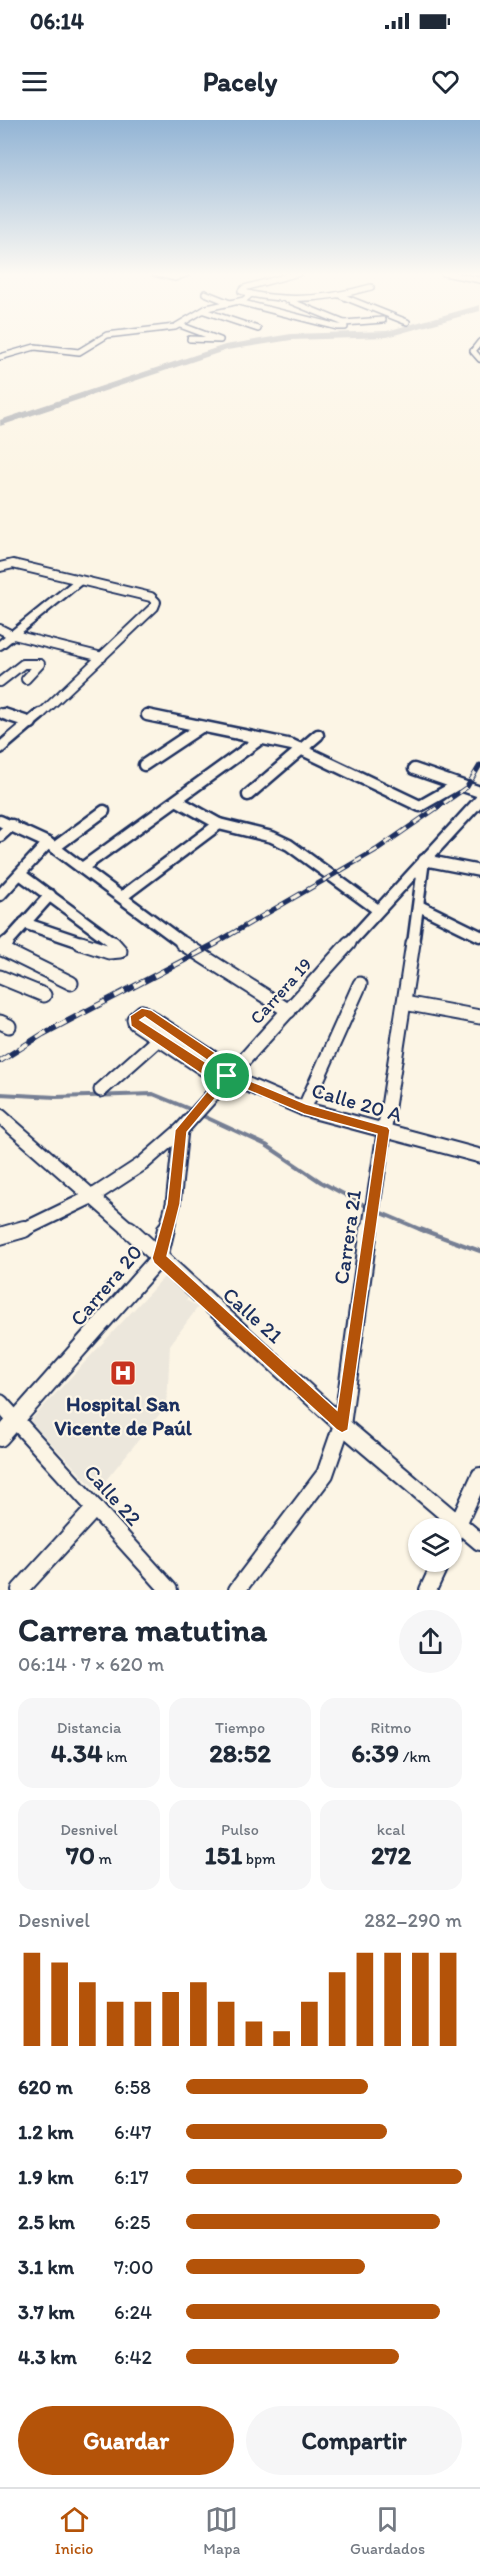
<!DOCTYPE html>
<html lang="es">
<head>
<meta charset="utf-8">
<style>
  body { margin:0; font-family:Itim,sans-serif; background:#f6f6f7; color:#1f2937; height:100vh; display:flex; flex-direction:column; font-size:22px; white-space:nowrap }
  * { box-sizing:border-box; margin:0 }
  p { font-size:20px; color:#747a83 }
  .icon { flex:none; width:33px; height:33px; fill:none; stroke:currentColor; stroke-width:2; stroke-linecap:round; stroke-linejoin:round }
  .map { position:relative; height:1470px; overflow:hidden }
  .sheet { display:flex; flex-direction:column; background:#fff; flex:1 }
  .sheet>* { flex:none }
  .controls { position:absolute; left:408px; top:1398px; display:grid; gap:12px }
  .controls a { display:grid; place-items:center; width:54px; height:54px; border-radius:50%; background:#fff; box-shadow:0 2px 4px #0004; font-size:30px }
  .pin { position:absolute; display:grid; place-items:center; width:51px; height:51px; color:#fff; margin:-26px; border:3px solid #fff; border-radius:50%; box-shadow:0 2px 6px #0007 }
  .round { display:grid; place-items:center; flex:none; width:63px; height:63px; border-radius:32px; background:#f6f6f7 }
  .headline { display:flex; align-items:center; justify-content:space-between; height:102px; padding:0 18px }
  h1 { font-size:33px; font-weight:700; line-height:45px }
  .metrics { display:grid; grid-template-columns:repeat(3,1fr); gap:9px; height:102px; padding:6px 18px }
  .metrics div { display:grid; align-content:center; border-radius:15px; background:#f6f6f7; text-align:center }
  .metrics b { font-size:26px; font-weight:700 }
  .metrics small { font-size:16px; font-weight:400 }
  .metrics p { font-size:16px }
  .chart { height:168px; padding:12px 18px }
  .chart p { display:flex; justify-content:space-between }
  .chart svg { width:100%; height:108px; margin-top:6px; stroke:#b45309; stroke-width:6 }
  .action { display:flex; gap:12px; margin-top:auto; padding:12px 18px }
  .action a { flex:1; height:69px; border-radius:36px; background:#b45309; color:#fff; font-size:24px; font-weight:700; line-height:69px; text-align:center }
  .action a+a { background:#f6f6f7; color:#1f2937 }
  ul { padding:0 18px; list-style:none; font-size:20px }
  li { display:grid; grid-template-columns:96px 72px 1fr; align-items:center; height:45px }
  li i { height:15px; border-radius:8px; background:#b45309 }
  .status { display:flex; justify-content:space-between; align-items:center; height:42px; padding:0 30px; background:#fff; direction:ltr }
  .status svg { height:16px; fill:currentColor }
  header { display:flex; justify-content:space-between; align-items:center; height:78px; padding:0 18px; background:#fff; font-size:27px; font-weight:700 }
  .tabs { display:flex; justify-content:space-around; align-items:center; height:84px; border-top:2px solid #e0e1e3; background:#fff; font-size:16px; color:#747a83 }
  .tabs a { display:grid; justify-items:center; gap:3px }
  .tabs .on { color:#b45309 }
  .map>svg:first-child { display:block }
  .built { fill:#ece7dc }
  .lines { fill:none; stroke-linecap:round; stroke-linejoin:round }
  .stream-far1 { stroke:#767f94; stroke-width:4 }
  .stream { stroke:#767f94; stroke-width:4.5 }
  .river { fill:#b2b4b8; fill-rule:evenodd }
  .minor-far4-casing { stroke:#1b2f5e; stroke-width:8 }
  .minor-far3-casing { stroke:#1b2f5e; stroke-width:12 }
  .minor-far2-casing { stroke:#1b2f5e; stroke-width:15 }
  .minor-far1-casing { stroke:#1b2f5e; stroke-width:17 }
  .minor-casing { stroke:#1b2f5e; stroke-width:20 }
  .minor-far4 { stroke:#fcf5e5; stroke-width:5 }
  .minor-far3 { stroke:#fcf5e5; stroke-width:8 }
  .minor-far2 { stroke:#fcf5e5; stroke-width:10 }
  .minor-far1 { stroke:#fcf5e5; stroke-width:13 }
  .minor { stroke:#fcf5e5; stroke-width:16 }
  .rail-far1-casing { stroke:#1b2f5e; stroke-width:5 }
  .rail-casing { stroke:#1b2f5e; stroke-width:6 }
  .rail-far1 { stroke:#fcf5e5; stroke-width:3; stroke-dasharray:9; stroke-linecap:butt }
  .rail { stroke:#fcf5e5; stroke-width:4; stroke-dasharray:11; stroke-linecap:butt }
  .route { fill:#b45309; stroke:#fff; stroke-width:1.5; fill-rule:evenodd }
  .labels { text-anchor:middle; dominant-baseline:central; stroke-width:4.5; stroke-linejoin:round; paint-order:stroke }
  .street-label { font-size:18px; fill:#1b2f5e; stroke:#fcf5e5 }
  .near-street-label { font-size:21px; fill:#1b2f5e; stroke:#fcf5e5 }
  .near-poi-label { font-size:21px; font-weight:bold; fill:#1b2f5e; stroke:#fcf5e5 }
</style>
</head>
<body>
<div class="status"><b>06:14</b><svg viewBox="0 0 49 12"><path d="M0 12V9h3v3zM5 12V6h3v6zM10 12V3h3v9zM15 12V0h3v12zM26 1h20v11H26zM47 4h2v5h-2z"/></svg></div>
<header><svg class="icon" aria-label="menu" viewBox="0 0 24 24"><path d="M4 6h16M4 12h16M4 18h16"/></svg>Pacely<svg class="icon" aria-label="heart" viewBox="0 0 24 24"><path d="M12 20l-8-8c-3-5 5-10 8-4 3-6 11-1 8 4z"/></svg></header>
<div class="map">
<svg width="480" height="1470" viewBox="0 0 480 1470">
  <rect width="100%" height="100%" fill="#fcf5e5"/>
  <filter id="ink" filterUnits="userSpaceOnUse"><feTurbulence type="fractalNoise" baseFrequency=".0167" numOctaves="2"/><feDisplacementMap in="SourceGraphic" scale="12" xChannelSelector="R" yChannelSelector="G"/><feConvolveMatrix kernelMatrix="1 2 1 2 8 2 1 2 1" color-interpolation-filters="sRGB"/></filter>
  <g filter="url(#ink)">
    <path class="built" d="M166,1155L190,1175L186,1180L198,1187L170,1225L167,1285L97,1371L30,1301Z"/>
    <g class="lines">
      <g class="stream-far1">
        <path d="M0,974L56,977L153,974L192,990"/>
        <path d="M201,995L266,1025L321,1062L368,1087"/>
        <path d="M377,1091L424,1111"/>
      </g>
      <path class="stream" d="M420,1109L480,1131"/>
      <path class="river" d="M480,185V191L387,217L291,220L227,230L0,306V300L225,225L291,214L387,211Z"/>
      <defs>
        <g id="minor-far4">
          <path d="M154,153L175,158L188,153"/>
          <path d="M444,153L480,160"/>
          <path d="M205,173L230,183"/>
          <path d="M251,174C290,182 333,178 371,167"/>
          <path d="M339,175L407,202"/>
          <path d="M285,179L344,203L383,200"/>
          <path d="M239,182L338,207H345L344,203"/>
          <path d="M204,191L258,209"/>
          <path d="M180,205L220,220L190,219"/>
          <path d="M480,222L473,231L480,239"/>
          <path d="M0,237L35,227L79,232L107,215L175,207L207,188L244,180L251,174L241,171L244,168L299,153"/>
        </g>
        <g id="minor-far3">
          <path d="M0,447L13,444L151,477L156,482L154,487L39,596"/>
          <path d="M0,509L10,514L102,537"/>
          <path d="M0,525L79,461"/>
          <path d="M0,562L23,544H40L26,559"/>
          <path d="M0,593L8,596"/>
          <path d="M147,595L150,596"/>
        </g>
        <g id="minor-far2">
          <path d="M4,594L31,603"/>
          <path d="M147,595L292,625L420,686L457,665"/>
          <path d="M0,628L40,594"/>
          <path d="M144,645L201,607"/>
          <path d="M414,649L480,672"/>
          <path d="M248,675L318,615"/>
          <path d="M178,681L219,704L272,717L289,725L378,790"/>
          <path d="M0,701L48,723L184,824"/>
          <path d="M0,716L12,705"/>
          <path d="M54,728L104,691"/>
          <path d="M82,748L259,620"/>
          <path d="M20,754L115,824"/>
          <path d="M0,775L48,723"/>
          <path d="M123,776L219,704"/>
          <path d="M419,786L480,816"/>
          <path d="M24,803L86,824"/>
          <path d="M6,824L50,775"/>
          <path d="M348,824L480,680"/>
          <path d="M413,824L424,740L480,751"/>
        </g>
        <g id="minor-far1">
          <path d="M81,823L109,832L120,831L113,823"/>
          <path d="M182,823L289,891"/>
          <path d="M0,828L71,863"/>
          <path d="M1,829L7,823"/>
          <path d="M0,857L44,875"/>
          <path d="M404,883L480,897"/>
          <path d="M142,892L222,944L227,956L213,955L135,903L134,899Z"/>
          <path d="M0,902L9,906"/>
          <path d="M227,956L304,989L480,1036"/>
          <path d="M101,970L163,915"/>
          <path d="M304,989L360,864"/>
          <path d="M0,996L131,1111"/>
          <path d="M21,1111L93,1076L142,1044L181,1010L349,823"/>
          <path d="M166,1111L173,1084L181,1010"/>
          <path d="M369,1111L413,823"/>
        </g>
        <g id="minor">
          <path d="M129,1109L342,1305L480,1422"/>
          <path d="M0,1116L24,1109"/>
          <path d="M0,1283L169,1470"/>
          <path d="M0,1318L159,1138L166,1109"/>
          <path d="M452,1417L480,1356"/>
          <path d="M20,1470L95,1388"/>
          <path d="M237,1470L325,1354L342,1305L369,1109"/>
          <path d="M428,1470L441,1442"/>
        </g>
      </defs>
      <use href="#minor-far4" class="minor-far4-casing"/>
      <use href="#minor-far3" class="minor-far3-casing"/>
      <use href="#minor-far2" class="minor-far2-casing"/>
      <use href="#minor-far1" class="minor-far1-casing"/>
      <use href="#minor" class="minor-casing"/>
      <use href="#minor-far4" class="minor-far4"/>
      <use href="#minor-far3" class="minor-far3"/>
      <use href="#minor-far2" class="minor-far2"/>
      <use href="#minor-far1" class="minor-far1"/>
      <use href="#minor" class="minor"/>
      <defs>
        <path id="rail-far1" d="M214,824L376,730L467,667L480,645"/>
        <path id="rail" d="M0,941L43,914L217,823"/>
      </defs>
      <use href="#rail-far1" class="rail-far1-casing"/>
      <use href="#rail" class="rail-casing"/>
      <use href="#rail-far1" class="rail-far1"/>
      <use href="#rail" class="rail"/>
    </g>
  </g>
  <linearGradient id="sky" x2="0" y2="1"><stop stop-color="#92b4d5"/><stop offset="0.43" stop-color="#fefaf3"/><stop offset="1" stop-color="#fefaf3" stop-opacity="0"/></linearGradient>
  <rect width="480" height="359" fill="url(#sky)"/>
  <path class="route" d="M142,888L151,890L226,940L231,953L306,984L388,1007L390,1010L348,1310L342,1313L337,1310L154,1143L152,1138L167,1084L175,1010L216,961L209,959L131,906L130,896ZM145,897L217,947L219,951L140,900ZM229,962L304,994L377,1014L337,1290L167,1136L180,1084L187,1012Z"/>
  <defs>
    <symbol id="hospital-square" viewBox="-11 -11 22 22"><rect x="-9" y="-9" width="18" height="18" rx="4" fill="#c8321e" stroke="#fcf5e5"/><path d="M-5-5h3v3.5h4V-5h3V5h-3V1.5h-4V5h-3Z" fill="#fff"/></symbol>
  </defs>
  <g fill-rule="evenodd">
    <use href="#hospital-square" x="108" y="1238" width="30" height="30"/>
  </g>
  <g class="labels">
    <g class="street-label">
      <text transform="translate(281 871) rotate(-48)">Carrera 19</text>
    </g>
    <g class="near-street-label">
      <text transform="translate(357 982) rotate(16)">Calle 20 A</text>
      <text transform="translate(347 1117) rotate(-82)">Carrera 21</text>
      <text transform="translate(106 1165) rotate(-50)">Carrera 20</text>
      <text transform="translate(253 1195) rotate(42)">Calle 21</text>
      <text transform="translate(113 1375) rotate(48)">Calle 22</text>
    </g>
    <g class="near-poi-label">
      <text x="123" y="1283">Hospital San<tspan x="123" dy="24">Vicente de Paúl</tspan></text>
    </g>
  </g>
</svg>
<div class="controls">
<a><svg class="icon" aria-label="layers" viewBox="0 0 24 24"><path d="M12 4l9 5-9 5-9-5zM3 14l9 5 9-5"/></svg></a>
</div>
<div class="pin" style="left:227px;top:956px;background:#1e9e55"><svg class="icon" aria-label="arrive" viewBox="0 0 24 24"><path d="M6 21V4h12l-3 4 3 4H6"/></svg></div>
</div>
<section class="sheet">
<div class="headline"><div><h1>Carrera matutina</h1><p>06:14 · 7 × 620 m</p></div><a class="round"><svg class="icon" aria-label="share" viewBox="0 0 24 24"><path d="M12 15V3M7 8l5-5 5 5M5 13v7h14v-7"/></svg></a></div>
<div class="metrics">
<div><p>Distancia</p><b>4.34<small> km</small></b></div>
<div><p>Tiempo</p><b>28:52</b></div>
<div><p>Ritmo</p><b>6:39<small> /km</small></b></div>
</div>
<div class="metrics">
<div><p>Desnivel</p><b>70<small> m</small></b></div>
<div><p>Pulso</p><b>151<small> bpm</small></b></div>
<div><p>kcal</p><b>272</b></div>
</div>
<div class="chart"><p><span>Desnivel</span>282–290 m</p>
<svg viewBox="0 0 160 44" preserveAspectRatio="none"><path d="M5 44V6M15 44V10M25 44V18M35 44V26M45 44V26M55 44V22M65 44V18M75 44V26M85 44V34M95 44V38M105 44V26M115 44V14M125 44V6M135 44V6M145 44V6M155 44V6"/></svg>
</div>
<ul>
<li><b>620 m</b>6:58<i style="width:66%"></i></li>
<li><b>1.2 km</b>6:47<i style="width:73%"></i></li>
<li><b>1.9 km</b>6:17<i style="width:100%"></i></li>
<li><b>2.5 km</b>6:25<i style="width:92%"></i></li>
<li><b>3.1 km</b>7:00<i style="width:65%"></i></li>
<li><b>3.7 km</b>6:24<i style="width:92%"></i></li>
<li><b>4.3 km</b>6:42<i style="width:77%"></i></li>
</ul>
<div class="action"><a>Guardar</a><a>Compartir</a></div>
</section>
<nav class="tabs">
<a class="on"><svg class="icon" aria-label="home" viewBox="0 0 24 24"><path d="M3 11l9-7 9 7M6 9v11h12V9"/></svg>Inicio</a>
<a><svg class="icon" aria-label="map" viewBox="0 0 24 24"><path d="M3 6l6-2 6 2 6-2v14l-6 2-6-2-6 2zM9 4v14M15 6v14"/></svg>Mapa</a>
<a><svg class="icon" aria-label="saved" viewBox="0 0 24 24"><path d="M7 4h10v16l-5-4-5 4z"/></svg>Guardados</a>
</nav>
</body>
</html>
